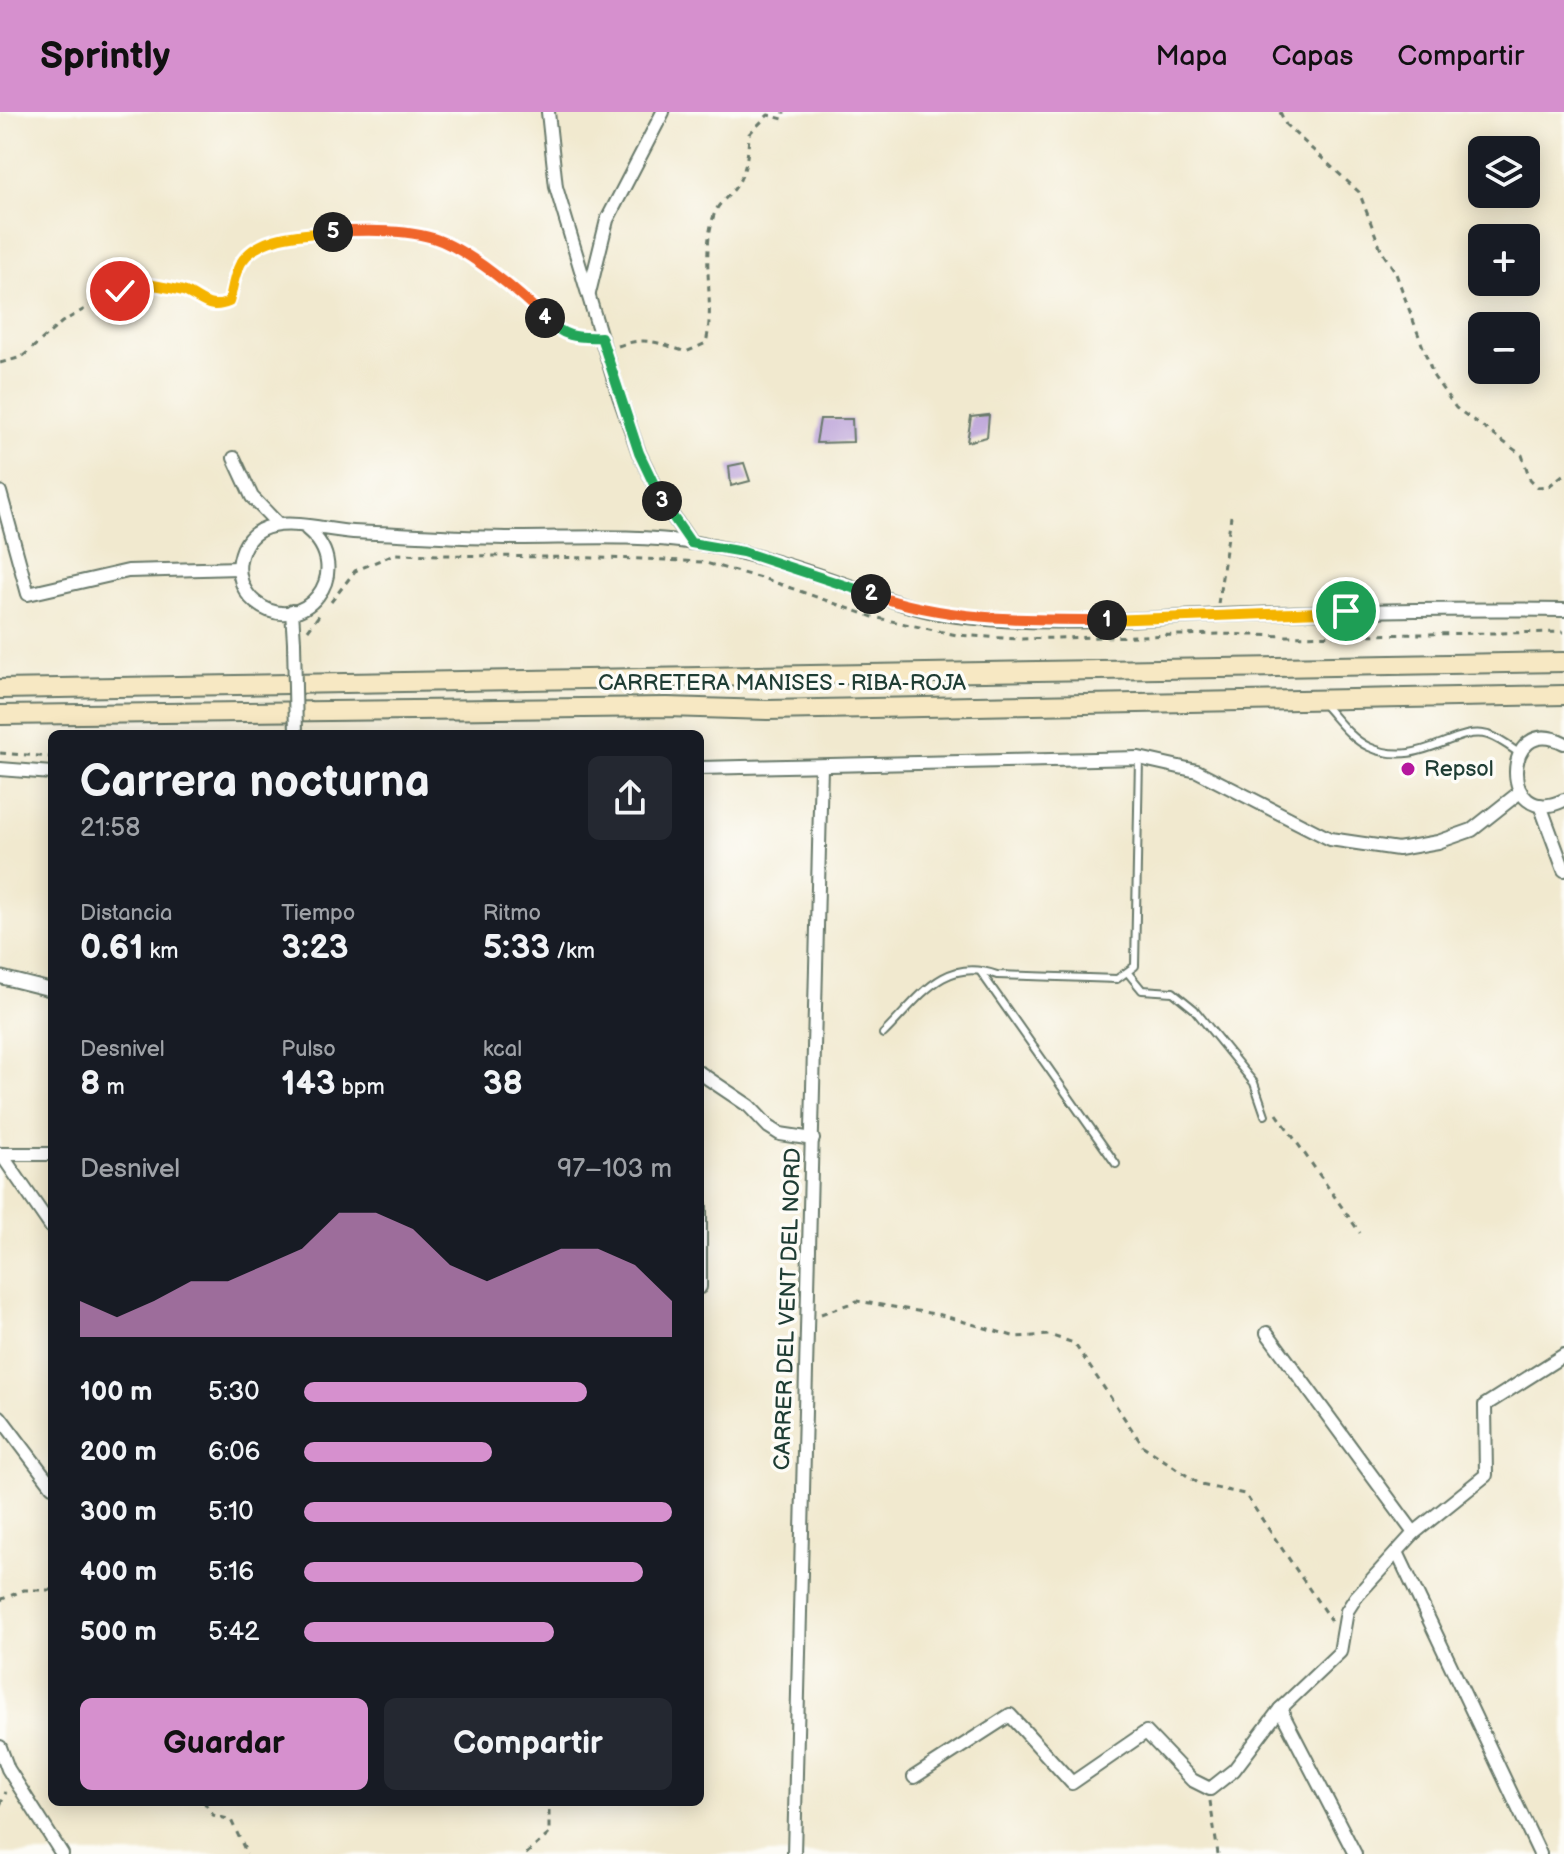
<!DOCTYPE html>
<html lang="es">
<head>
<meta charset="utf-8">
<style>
  body { margin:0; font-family:"Balsamiq Sans",sans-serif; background:#242831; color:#f1f3f6; height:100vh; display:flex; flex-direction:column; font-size:30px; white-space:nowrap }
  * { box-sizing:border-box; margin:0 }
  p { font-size:26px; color:#9ea1a6 }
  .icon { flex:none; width:44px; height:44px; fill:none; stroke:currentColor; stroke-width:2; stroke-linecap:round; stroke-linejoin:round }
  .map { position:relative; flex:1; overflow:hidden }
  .side { position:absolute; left:48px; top:618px; width:656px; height:1076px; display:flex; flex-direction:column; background:#171b24; border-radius:12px; box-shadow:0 4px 20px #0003 }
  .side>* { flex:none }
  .controls { position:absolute; left:1468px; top:24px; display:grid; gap:16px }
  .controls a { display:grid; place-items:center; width:72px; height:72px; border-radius:12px; background:#171b24; box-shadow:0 4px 20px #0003; font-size:40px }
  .pin { position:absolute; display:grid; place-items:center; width:68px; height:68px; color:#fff; margin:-34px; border:4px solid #fff; border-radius:50%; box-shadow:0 2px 8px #0007 }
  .km { position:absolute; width:40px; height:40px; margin:-20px; border-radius:50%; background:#222; color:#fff; font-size:22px; line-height:40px; text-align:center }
  .round { display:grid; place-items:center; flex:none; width:84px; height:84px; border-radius:12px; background:#242831 }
  .headline { display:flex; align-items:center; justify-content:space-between; height:136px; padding:0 32px }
  h1 { font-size:44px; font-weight:700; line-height:60px }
  .figures { display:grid; grid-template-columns:repeat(3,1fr); gap:12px; height:136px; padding:8px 32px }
  .figures div { display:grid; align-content:center }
  .figures b { font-size:34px; font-weight:700 }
  .figures small { font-size:22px; font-weight:400 }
  .figures p { font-size:22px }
  .chart { height:224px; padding:16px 32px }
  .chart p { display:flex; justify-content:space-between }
  .chart svg { width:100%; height:144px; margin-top:8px; fill:#d690ce; opacity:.7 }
  .primary-button { display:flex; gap:16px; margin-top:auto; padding:16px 32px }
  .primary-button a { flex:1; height:92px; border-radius:12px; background:#d690ce; color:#111; font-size:32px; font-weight:700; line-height:92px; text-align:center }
  .primary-button a+a { background:#242831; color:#f1f3f6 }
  ul { padding:0 32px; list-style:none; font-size:26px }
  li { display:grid; grid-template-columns:128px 96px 1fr; align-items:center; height:60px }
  li i { height:20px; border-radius:10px; background:#d690ce }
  header { display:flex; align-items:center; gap:48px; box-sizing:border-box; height:112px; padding:0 40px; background:#d690ce; color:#111 }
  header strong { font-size:38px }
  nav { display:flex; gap:44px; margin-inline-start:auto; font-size:28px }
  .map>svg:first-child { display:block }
  .building { fill:#bfa7da }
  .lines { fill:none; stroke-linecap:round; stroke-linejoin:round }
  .lane-casing { stroke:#68796a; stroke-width:10 }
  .street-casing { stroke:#68796a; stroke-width:16 }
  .secondary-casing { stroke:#68796a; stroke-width:22 }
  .path { stroke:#68796a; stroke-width:3; stroke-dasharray:6 6; stroke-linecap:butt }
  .lane { stroke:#fff; stroke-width:6 }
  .street { stroke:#fff; stroke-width:12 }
  .secondary { stroke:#f7e8c3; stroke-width:18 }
  .street-bridge-casing { stroke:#68796a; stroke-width:16; stroke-linecap:butt }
  .street-bridge { stroke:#fff; stroke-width:12 }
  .split-1-casing { stroke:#fff; stroke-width:16 }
  .split-2-casing { stroke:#fff; stroke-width:16 }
  .split-3-casing { stroke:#fff; stroke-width:16 }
  .split-4-casing { stroke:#fff; stroke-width:16 }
  .split-5-casing { stroke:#fff; stroke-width:16 }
  .split-6-casing { stroke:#fff; stroke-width:16 }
  .split-1 { stroke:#f5b400; stroke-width:10 }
  .split-2 { stroke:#f0652b; stroke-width:10 }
  .split-3 { stroke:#22a559; stroke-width:10 }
  .split-4 { stroke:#22a559; stroke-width:10 }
  .split-5 { stroke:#f0652b; stroke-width:10 }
  .split-6 { stroke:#f5b400; stroke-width:10 }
  .poi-dot { fill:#b5179e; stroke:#fdfcf7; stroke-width:3 }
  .labels { text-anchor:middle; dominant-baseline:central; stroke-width:7; stroke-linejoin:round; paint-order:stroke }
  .street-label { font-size:22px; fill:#1f3d34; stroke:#fdfcf7 }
  .poi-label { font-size:22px; fill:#1f3d34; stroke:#fdfcf7; text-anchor:start }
</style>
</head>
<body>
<header>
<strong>Sprintly</strong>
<nav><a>Mapa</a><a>Capas</a><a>Compartir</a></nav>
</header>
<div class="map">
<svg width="1564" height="1742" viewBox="0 0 1564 1742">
  <rect width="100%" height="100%" fill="#fdfcf7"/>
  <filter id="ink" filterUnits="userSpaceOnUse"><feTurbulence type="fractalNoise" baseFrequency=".0125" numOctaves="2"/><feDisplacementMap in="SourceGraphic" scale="16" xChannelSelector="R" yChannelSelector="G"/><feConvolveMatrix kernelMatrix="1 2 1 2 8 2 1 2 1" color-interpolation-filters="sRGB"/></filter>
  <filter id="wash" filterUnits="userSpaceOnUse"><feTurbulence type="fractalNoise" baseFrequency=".006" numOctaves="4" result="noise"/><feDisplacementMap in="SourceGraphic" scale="32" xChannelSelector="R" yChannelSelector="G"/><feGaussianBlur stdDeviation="1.8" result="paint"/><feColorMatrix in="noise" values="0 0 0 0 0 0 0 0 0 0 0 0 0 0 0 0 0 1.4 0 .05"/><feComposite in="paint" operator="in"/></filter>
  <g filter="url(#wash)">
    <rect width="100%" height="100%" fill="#f1e9cf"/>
    <g id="blocks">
      <g class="building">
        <path d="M989,303L987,325L967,330L971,305Z"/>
        <path d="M820,307H852L853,330L816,331Z"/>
        <path d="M744,351L750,369L731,374L729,354Z"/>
      </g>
    </g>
  </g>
  <g filter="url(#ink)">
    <use href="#blocks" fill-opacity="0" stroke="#68796a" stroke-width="2"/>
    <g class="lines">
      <defs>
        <g id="lane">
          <path d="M1324,593C1337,607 1351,627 1369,635C1420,658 1454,613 1488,623C1500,627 1510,635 1520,642"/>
          <path d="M980,859L1116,1052"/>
          <path d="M1128,861L1142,878L1173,880L1194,897L1254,971L1265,1003"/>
          <path d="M883,922C918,888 943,843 997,863L1117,867L1135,854L1139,646"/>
        </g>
        <g id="street">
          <path d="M548,0L556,75L616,275L639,341L663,390L691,431"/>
          <path d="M589,181L607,108L663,0"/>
          <path d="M234,346L252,385L277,411"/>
          <path d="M0,380L28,482L128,459L239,456"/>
          <path d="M307,417C359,460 301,528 255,490C243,480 237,463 240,448C251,393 315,418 353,420C407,422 461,426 516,426C575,426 636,422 695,431C744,439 791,454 838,470C877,483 915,499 957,504C1044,515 1134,507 1221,503C1336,499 1450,496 1564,498"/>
          <path d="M292,499L294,530"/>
          <path d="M1564,631C1501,599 1499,720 1564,688"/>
          <path d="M700,656L1139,646L1197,659L1330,727L1398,737L1438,730L1472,718L1520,680"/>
          <path d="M0,657L52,661"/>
          <path d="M1540,693L1564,758"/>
          <path d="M0,865L52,878"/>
          <path d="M700,961L749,994L769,1015L780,1022L813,1027"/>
          <path d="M0,1042H52"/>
          <path d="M1,1042L52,1116"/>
          <path d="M700,1093V1175"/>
          <path d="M1267,1221L1414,1421"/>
          <path d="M0,1305L52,1374"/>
          <path d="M1397,1440L1540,1742"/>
          <path d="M1280,1597L1355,1742"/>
          <path d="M0,1635L8,1657L62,1742"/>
          <path d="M914,1665L1010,1603L1072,1671L1146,1620L1192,1668L1210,1677L1234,1658L1280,1597L1340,1540L1347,1499L1356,1485L1414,1421L1486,1363L1485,1293L1564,1243"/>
          <path d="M794,1742L821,654"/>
        </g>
        <g id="secondary">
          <path d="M0,577L1564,550"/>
          <path d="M0,603L667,595L767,598L1564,583"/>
        </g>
      </defs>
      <use href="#lane" class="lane-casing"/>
      <use href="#street" class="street-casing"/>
      <use href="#secondary" class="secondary-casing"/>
      <g class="path">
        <path d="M1280,0L1286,13L1359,80L1382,140L1395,159L1434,265L1456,296L1522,343L1530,367L1538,375L1549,374L1564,362"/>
        <path d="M618,234C646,224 659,231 686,240L706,231C716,189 699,143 715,100C719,91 729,84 735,76C747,59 748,41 749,22L768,3L783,7L784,0"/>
        <path d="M0,251L22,245L62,210L131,170C142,171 180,177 188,181C204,189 209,198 229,190C235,173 236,153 249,140C275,114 402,114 436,127C477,143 526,187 557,219L575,226H586"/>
        <path d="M331,490L355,459L394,442L645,447L702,450L768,468L873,505L957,523L1018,527L1219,522L1287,524L1564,520"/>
        <path d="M1218,492L1231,404"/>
        <path d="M308,518L320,502"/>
        <path d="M0,641L52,645"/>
        <path d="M1277,1002L1360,1121"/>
        <path d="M821,1202L857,1189L941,1203L1016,1225L1049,1223L1074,1231L1143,1334L1201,1373L1245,1382L1331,1509"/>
        <path d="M0,1488L24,1478H52"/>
        <path d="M1210,1689L1218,1742"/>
        <path d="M204,1690L213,1703L231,1708L247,1742"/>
        <path d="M0,1693L6,1680"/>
        <path d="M526,1742L549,1722V1690"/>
      </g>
      <use href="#lane" class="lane"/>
      <use href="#street" class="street"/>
      <use href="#secondary" class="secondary"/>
      <defs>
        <path id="street-bridge" d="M294,530L296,622"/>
      </defs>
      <use href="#street-bridge" class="street-bridge-casing"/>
      <use href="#street-bridge" class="street-bridge"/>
    </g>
  </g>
  <g class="lines" filter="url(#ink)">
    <defs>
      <path id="split-1" d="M1107,508L1346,499"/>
      <path id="split-2" d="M871,482C948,509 1026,508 1107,508"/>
      <path id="split-3" d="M662,389L691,431L743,440L871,482"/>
      <path id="split-4" d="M545,206C563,225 576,226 601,225L639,341L662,389"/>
      <path id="split-5" d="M333,120C364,118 403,117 433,126C468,137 519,180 545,206"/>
      <path id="split-6" d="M120,179L131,170C142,171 181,177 188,181C204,189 210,198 229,190C232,180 233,169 237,159C250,123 301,122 333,120"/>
    </defs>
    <use href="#split-1" class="split-1-casing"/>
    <use href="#split-2" class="split-2-casing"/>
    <use href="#split-3" class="split-3-casing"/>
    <use href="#split-4" class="split-4-casing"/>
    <use href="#split-5" class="split-5-casing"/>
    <use href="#split-6" class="split-6-casing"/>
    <use href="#split-1" class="split-1"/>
    <use href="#split-2" class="split-2"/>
    <use href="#split-3" class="split-3"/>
    <use href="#split-4" class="split-4"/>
    <use href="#split-5" class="split-5"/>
    <use href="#split-6" class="split-6"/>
  </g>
  <circle class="poi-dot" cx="1408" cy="657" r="8"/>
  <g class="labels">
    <g class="street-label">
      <text x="782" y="571">CARRETERA MANISES - RIBA-ROJA</text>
      <text transform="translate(788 1197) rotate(-88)">CARRER DEL VENT DEL NORD</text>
    </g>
    <g class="poi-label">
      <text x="1424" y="657">Repsol</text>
    </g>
  </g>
</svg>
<div class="controls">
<a><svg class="icon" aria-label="layers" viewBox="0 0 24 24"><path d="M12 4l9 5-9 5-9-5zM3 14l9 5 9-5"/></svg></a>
<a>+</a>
<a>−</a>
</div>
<div class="pin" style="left:1346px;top:499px;background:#1e9e55"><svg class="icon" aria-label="arrive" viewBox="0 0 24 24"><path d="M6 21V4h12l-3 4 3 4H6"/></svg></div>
<div class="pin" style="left:120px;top:179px;background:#d93025"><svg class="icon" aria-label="check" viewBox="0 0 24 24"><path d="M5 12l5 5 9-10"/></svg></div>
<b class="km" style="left:1107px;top:508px">1</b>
<b class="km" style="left:871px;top:482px">2</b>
<b class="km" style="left:662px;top:389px">3</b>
<b class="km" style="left:545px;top:206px">4</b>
<b class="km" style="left:333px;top:120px">5</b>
<section class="side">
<div class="headline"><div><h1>Carrera nocturna</h1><p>21:58</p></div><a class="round"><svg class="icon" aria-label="share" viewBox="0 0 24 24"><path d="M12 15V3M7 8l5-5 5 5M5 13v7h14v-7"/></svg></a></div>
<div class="figures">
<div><p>Distancia</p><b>0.61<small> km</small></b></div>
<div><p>Tiempo</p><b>3:23</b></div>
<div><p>Ritmo</p><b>5:33<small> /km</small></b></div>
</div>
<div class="figures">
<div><p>Desnivel</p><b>8<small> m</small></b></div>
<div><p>Pulso</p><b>143<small> bpm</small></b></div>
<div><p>kcal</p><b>38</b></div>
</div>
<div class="chart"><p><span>Desnivel</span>97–103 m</p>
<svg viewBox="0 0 160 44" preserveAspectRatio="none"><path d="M0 44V33L10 38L20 33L30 27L40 27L50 22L60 17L70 6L80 6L90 11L100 22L110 27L120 22L130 17L140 17L150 22L160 33V44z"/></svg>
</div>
<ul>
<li><b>100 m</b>5:30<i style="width:77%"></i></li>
<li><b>200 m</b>6:06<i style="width:51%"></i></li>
<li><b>300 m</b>5:10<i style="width:100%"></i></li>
<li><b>400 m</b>5:16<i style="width:92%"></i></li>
<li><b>500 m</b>5:42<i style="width:68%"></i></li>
</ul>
<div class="primary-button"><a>Guardar</a><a>Compartir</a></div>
</section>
</div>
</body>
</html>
